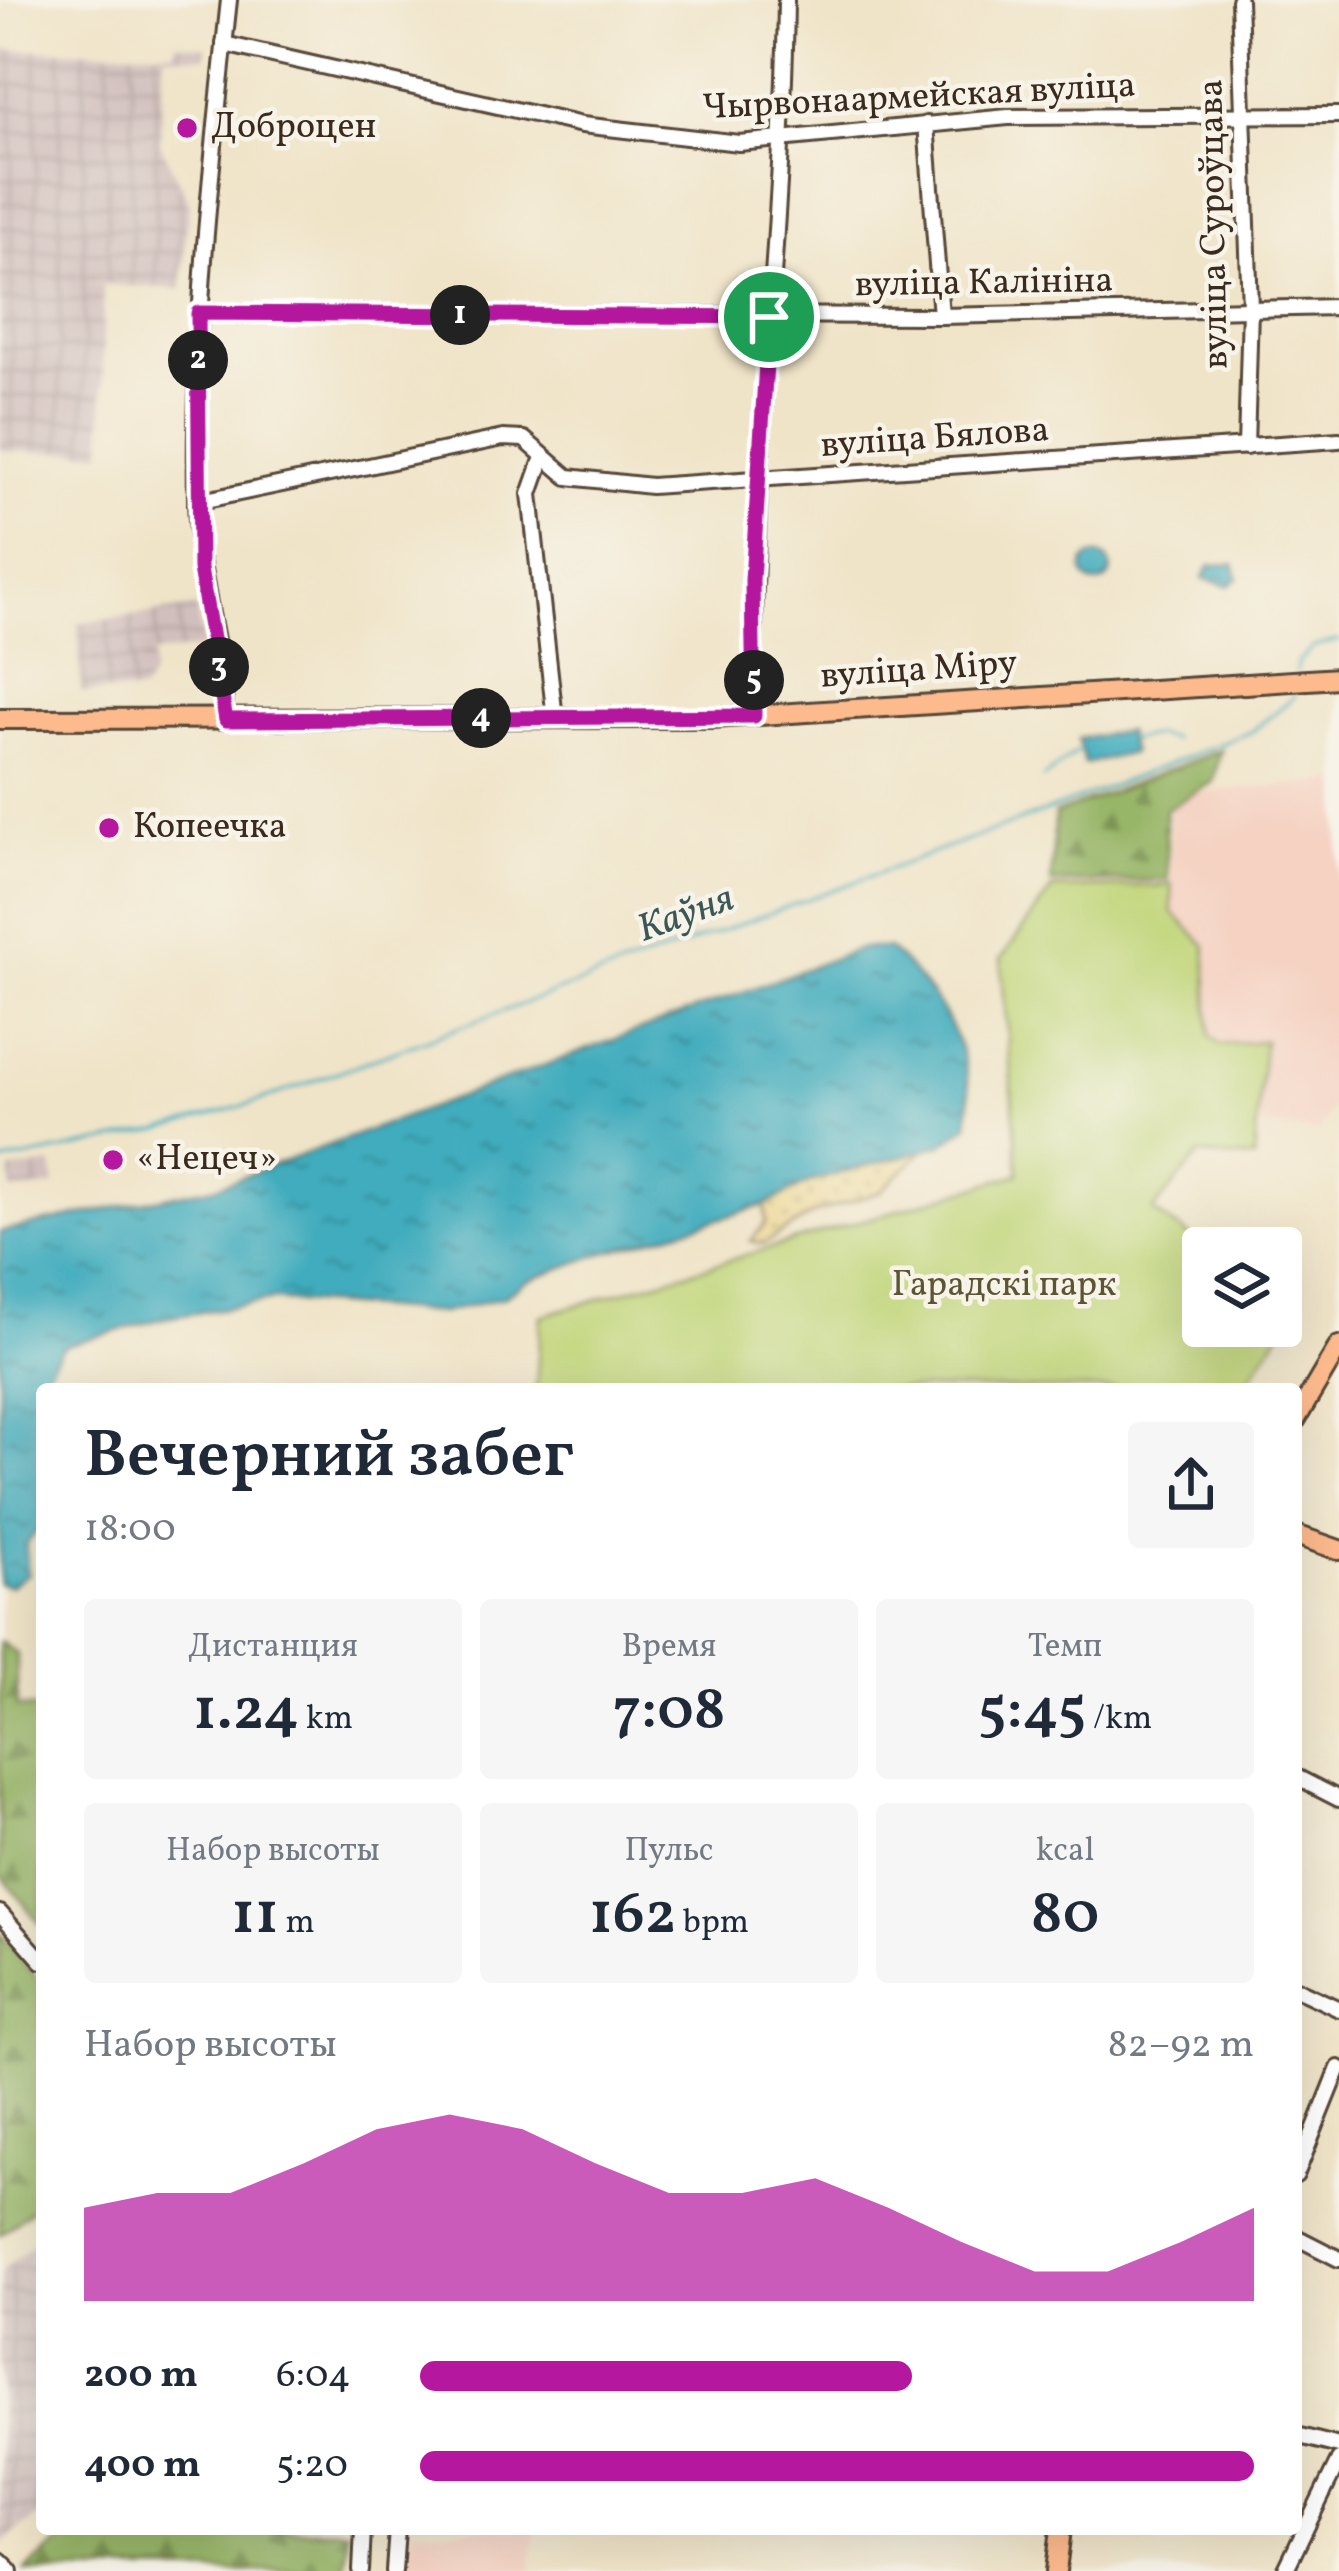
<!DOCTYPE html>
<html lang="ru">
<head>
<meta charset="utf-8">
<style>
  body { margin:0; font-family:Vollkorn,serif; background:#f6f6f7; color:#1f2937; height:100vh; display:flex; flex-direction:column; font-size:45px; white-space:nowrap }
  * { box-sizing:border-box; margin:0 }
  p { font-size:39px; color:#747a83 }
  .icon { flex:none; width:66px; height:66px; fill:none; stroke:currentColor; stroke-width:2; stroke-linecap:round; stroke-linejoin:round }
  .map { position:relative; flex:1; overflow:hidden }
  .drawer { position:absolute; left:36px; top:1383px; width:1266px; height:1152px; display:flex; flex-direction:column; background:#fff; border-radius:12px; box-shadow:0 12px 48px #0002 }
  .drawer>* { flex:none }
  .fabs { position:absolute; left:1182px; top:1227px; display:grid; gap:24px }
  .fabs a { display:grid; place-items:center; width:120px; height:120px; border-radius:12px; background:#fff; box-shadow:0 12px 48px #0002; font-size:60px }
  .pin { position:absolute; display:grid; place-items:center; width:102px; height:102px; color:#fff; margin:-51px; border:6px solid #fff; border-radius:50%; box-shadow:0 3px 12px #0007 }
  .km { position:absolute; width:60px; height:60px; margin:-30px; border-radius:50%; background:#222; color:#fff; font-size:33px; line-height:60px; text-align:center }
  .round { display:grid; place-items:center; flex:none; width:126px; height:126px; border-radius:12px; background:#f6f6f7 }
  .summary { display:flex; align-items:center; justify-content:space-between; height:204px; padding:0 48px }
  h1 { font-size:66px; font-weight:600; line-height:90px }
  .metrics { display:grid; grid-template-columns:repeat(3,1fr); gap:18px; height:204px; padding:12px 48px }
  .metrics div { display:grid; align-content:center; border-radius:12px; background:#f6f6f7; text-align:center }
  .metrics b { font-size:60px; font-weight:600 }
  .metrics small { font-size:33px; font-weight:400 }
  .metrics p { font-size:33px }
  .chart { height:336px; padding:24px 48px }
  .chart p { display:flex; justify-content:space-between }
  .chart svg { width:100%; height:216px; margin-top:12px; fill:#b5179e; opacity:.7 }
  ul { padding:0 48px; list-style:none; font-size:39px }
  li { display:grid; grid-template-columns:192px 144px 1fr; align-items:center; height:90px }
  li i { height:30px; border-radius:15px; background:#b5179e }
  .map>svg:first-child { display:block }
  .built { fill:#f5d2c2 }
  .industrial { fill:url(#industrial-grid) }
  .forest { fill:url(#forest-firs); stroke:#6a7043; stroke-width:3 }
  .sand { fill:url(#sand-dots); stroke:#94825e; stroke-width:3 }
  .park { fill:#c0d578; stroke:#7e804b; stroke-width:3 }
  .water { fill:url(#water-ripples); stroke:#3d6b6e; stroke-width:3 }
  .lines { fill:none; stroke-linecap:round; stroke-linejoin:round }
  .stream { stroke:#3facbd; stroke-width:3 }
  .minor-casing { stroke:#564638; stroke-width:20 }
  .major-casing { stroke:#564638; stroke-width:24 }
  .minor { stroke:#fff; stroke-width:14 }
  .major { stroke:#fcba8d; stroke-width:18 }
  .route-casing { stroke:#fff; stroke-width:24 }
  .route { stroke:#b5179e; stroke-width:15 }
  .poi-dot { fill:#b5179e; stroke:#f7f3e8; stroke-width:4.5 }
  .labels { text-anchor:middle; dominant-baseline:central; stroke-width:9; stroke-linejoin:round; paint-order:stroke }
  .street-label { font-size:36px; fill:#3b2a1e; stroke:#f7f3e8 }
  .poi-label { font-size:36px; fill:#3b2a1e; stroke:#f7f3e8; text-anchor:start }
  .park-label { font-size:36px; fill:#5c5534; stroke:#f7f3e8 }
  .water-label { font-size:39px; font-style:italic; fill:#3c5856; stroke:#f7f3e8 }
</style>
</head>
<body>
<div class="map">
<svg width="1339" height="2571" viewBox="0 0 1339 2571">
  <defs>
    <pattern id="industrial-grid" width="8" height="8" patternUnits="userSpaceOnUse" patternTransform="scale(3)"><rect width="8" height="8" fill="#d1bfbd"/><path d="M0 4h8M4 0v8" fill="none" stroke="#b4a4a2"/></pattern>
    <pattern id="forest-firs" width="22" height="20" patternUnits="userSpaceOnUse" patternTransform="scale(3)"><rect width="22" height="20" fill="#98b668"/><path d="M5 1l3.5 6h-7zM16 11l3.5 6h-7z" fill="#7d9455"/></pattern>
    <pattern id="sand-dots" width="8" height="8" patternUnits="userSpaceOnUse" patternTransform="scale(3)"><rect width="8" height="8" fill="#eeda9e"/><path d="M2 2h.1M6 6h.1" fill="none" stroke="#cdbb88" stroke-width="1.8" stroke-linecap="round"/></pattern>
    <pattern id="water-ripples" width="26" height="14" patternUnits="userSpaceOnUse" patternTransform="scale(3)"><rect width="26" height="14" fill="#3facbd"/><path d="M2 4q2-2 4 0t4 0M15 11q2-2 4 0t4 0" fill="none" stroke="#368c99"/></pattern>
  </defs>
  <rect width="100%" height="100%" fill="#f7f3e8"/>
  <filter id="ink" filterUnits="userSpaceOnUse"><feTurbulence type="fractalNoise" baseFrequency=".00833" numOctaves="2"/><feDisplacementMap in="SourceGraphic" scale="24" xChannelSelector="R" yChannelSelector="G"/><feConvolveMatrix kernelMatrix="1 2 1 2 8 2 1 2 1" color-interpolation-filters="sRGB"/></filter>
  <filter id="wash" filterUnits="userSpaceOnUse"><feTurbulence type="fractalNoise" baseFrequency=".004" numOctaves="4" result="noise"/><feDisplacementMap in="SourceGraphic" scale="48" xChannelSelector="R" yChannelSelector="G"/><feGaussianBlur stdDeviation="2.7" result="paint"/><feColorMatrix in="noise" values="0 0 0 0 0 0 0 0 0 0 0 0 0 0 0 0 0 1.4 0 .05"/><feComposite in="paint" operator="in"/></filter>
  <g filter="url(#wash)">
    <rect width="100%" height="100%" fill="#f0e4c8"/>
    <g class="built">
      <path d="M1339,781V1095L1319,1132L1259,1125L1264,1041L1220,1045L1210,1036L1206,946L1172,912L1170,810L1198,792Z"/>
      <path d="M411,2529H535L532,2571H407Z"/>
    </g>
    <g class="industrial">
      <path d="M176,43L206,47L204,57L164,55L160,144L189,202L181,289L83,283L103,286V452L0,451V50L173,51Z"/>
      <path d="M196,607L204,648L153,654L152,677L141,692H81L78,623Z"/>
      <path d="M52,1165L55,1186L12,1191L10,1170Z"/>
      <path d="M42,2236V2512L0,2546V2272Z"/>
    </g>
    <g class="forest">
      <path d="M1221,750L1213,782L1165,810L1168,880L1051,883L1055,814Z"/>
      <path d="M0,1642L17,1654V1707L42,1709V1926L0,1874Z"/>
      <path d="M0,1933L42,1984V2201L0,2235Z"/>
      <path d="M76,2529H347L344,2571H25Z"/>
    </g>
    <path class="sand" d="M924,1150L880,1192L815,1213L763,1244L751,1241L766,1223L765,1205L812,1181Z"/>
    <path class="park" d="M1172,885V912L1206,946L1210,1036L1220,1045L1264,1041L1254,1159L1199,1155L1153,1211L1207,1248L1203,1326H1281V1298L1296,1308L1242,1389H536L541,1316L1019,1174L1001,959L1052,889Z"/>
    <g class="water">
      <circle cx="1097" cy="569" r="14"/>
      <path d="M1234,564L1238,578L1229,586L1203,578L1210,565Z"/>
      <path d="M1126,731L1132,753L1085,764L1078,739Z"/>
      <path d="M862,948H888C940,993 977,1054 968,1125L942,1145L812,1181L765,1205L594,1256L526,1281L503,1297L442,1313L273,1300L160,1319L63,1346L49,1367L47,1389H42V1525L26,1545L28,1574L10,1586L0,1584V1232L218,1186Z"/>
    </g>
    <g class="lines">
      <g class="stream">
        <path d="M1296,672L1297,663L1313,647L1339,640"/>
        <path d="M1130,740L1155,735L1173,739"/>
        <path d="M1043,778L1079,750"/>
        <path d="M0,1163L161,1130L259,1101L1058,807L1251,732L1294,697L1295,687"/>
      </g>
    </g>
  </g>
  <g filter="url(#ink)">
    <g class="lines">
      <defs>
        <g id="minor">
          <path d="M1239,0L1250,308L1246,447"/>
          <path d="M224,44L582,125L739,143L1008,117L1339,115"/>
          <path d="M926,124L941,316"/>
          <path d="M198,313L941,316L1339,307"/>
          <path d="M543,457L530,494L555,719"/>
          <path d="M196,502L503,438L524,439L568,477L651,486L1339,440"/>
          <path d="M754,716C750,477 783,239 786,0"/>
          <path d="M226,720C223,646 198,577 196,502C193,334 211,167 229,0"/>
          <path d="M1296,1777L1339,1799"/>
          <path d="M0,1913L42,1961"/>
          <path d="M1296,1989L1339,2009"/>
          <path d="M1296,2175L1339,2068"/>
          <path d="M1296,2237L1339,2259"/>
          <path d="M1296,2435L1339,2446"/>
          <path d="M0,2560L11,2571"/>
          <path d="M361,2571L363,2529"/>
          <path d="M394,2571L397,2529"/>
          <path d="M1285,2571L1339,2460"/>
        </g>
        <g id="major">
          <path d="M0,719L713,718L1339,678"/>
          <path d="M1296,1419L1339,1346"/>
          <path d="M1296,1535L1339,1550"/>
          <path d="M1056,2571L1061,2529"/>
        </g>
      </defs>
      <use href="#minor" class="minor-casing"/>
      <use href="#major" class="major-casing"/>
      <use href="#minor" class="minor"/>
      <use href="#major" class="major"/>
    </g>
  </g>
  <g class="lines" filter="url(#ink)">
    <defs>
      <path id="route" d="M198,313L769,317L752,580L754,716L226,720L200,569Z"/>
    </defs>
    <use href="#route" class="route-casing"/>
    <use href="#route" class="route"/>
  </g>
  <g class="poi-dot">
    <circle cx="187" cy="128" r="12"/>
    <circle cx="109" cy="828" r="12"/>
    <circle cx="113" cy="1160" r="12"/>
  </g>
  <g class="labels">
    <g class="street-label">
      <text transform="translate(919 98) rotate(-3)">Чырвонаармейская вуліца</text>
      <text transform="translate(1215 224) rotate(-91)">вуліца Суроўцава</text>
      <text transform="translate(984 284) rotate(-1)">вуліца Калініна</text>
      <text transform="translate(935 439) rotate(-4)">вуліца Бялова</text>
      <text transform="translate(919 671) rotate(-4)">вуліца Міру</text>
    </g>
    <g class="poi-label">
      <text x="211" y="128">Доброцен</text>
      <text x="133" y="828">Копеечка</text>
      <text x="137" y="1160">«Нецеч»</text>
    </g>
    <g class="park-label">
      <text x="1004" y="1286">Гарадскі парк</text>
    </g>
    <g class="water-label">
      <text transform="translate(686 915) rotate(-20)">Каўня</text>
    </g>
  </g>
</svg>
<div class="fabs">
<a><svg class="icon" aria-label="layers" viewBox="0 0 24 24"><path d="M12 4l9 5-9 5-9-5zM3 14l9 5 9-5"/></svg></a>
</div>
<div class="pin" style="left:769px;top:317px;background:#1e9e55"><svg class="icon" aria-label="arrive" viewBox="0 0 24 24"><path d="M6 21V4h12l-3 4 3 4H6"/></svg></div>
<b class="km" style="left:460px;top:315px">1</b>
<b class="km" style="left:198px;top:360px">2</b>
<b class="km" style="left:219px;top:667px">3</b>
<b class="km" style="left:481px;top:718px">4</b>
<b class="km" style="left:754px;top:680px">5</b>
<section class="drawer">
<div class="summary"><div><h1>Вечерний забег</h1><p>18:00</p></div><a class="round"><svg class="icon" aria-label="share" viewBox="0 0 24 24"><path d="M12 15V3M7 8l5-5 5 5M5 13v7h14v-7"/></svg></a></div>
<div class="metrics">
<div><p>Дистанция</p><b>1.24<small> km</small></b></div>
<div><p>Время</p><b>7:08</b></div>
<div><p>Темп</p><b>5:45<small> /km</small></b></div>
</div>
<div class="metrics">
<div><p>Набор высоты</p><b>11<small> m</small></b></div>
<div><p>Пульс</p><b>162<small> bpm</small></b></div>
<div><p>kcal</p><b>80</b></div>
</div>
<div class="chart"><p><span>Набор высоты</span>82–92 m</p>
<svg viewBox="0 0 160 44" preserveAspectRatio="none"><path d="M0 44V25L10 22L20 22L30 16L40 9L50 6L60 9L70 16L80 22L90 22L100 19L110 25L120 32L130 38L140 38L150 32L160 25V44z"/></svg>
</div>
<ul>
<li><b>200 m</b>6:04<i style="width:59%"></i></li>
<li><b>400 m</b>5:20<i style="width:100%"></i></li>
</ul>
</section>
</div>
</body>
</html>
